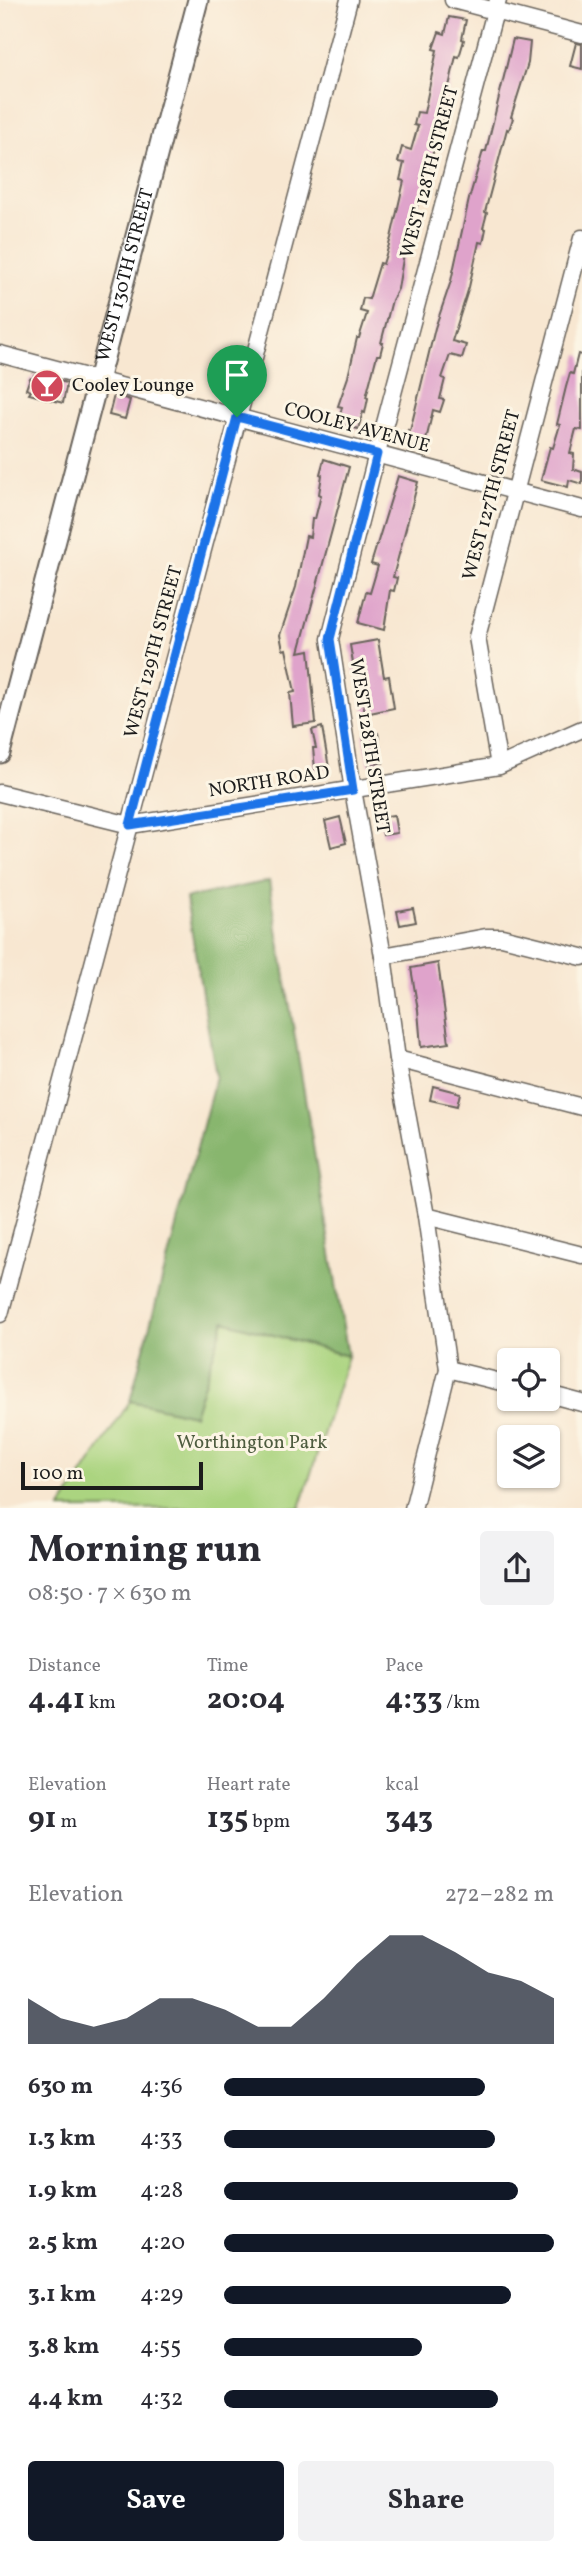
<!DOCTYPE html>
<html lang="en">
<head>
<meta charset="utf-8">
<style>
  body { margin:0; font-family:Vollkorn,serif; background:#f2f2f3; color:#2b2b33; height:100vh; display:flex; flex-direction:column; font-size:26px; white-space:nowrap }
  * { box-sizing:border-box; margin:0 }
  p { font-size:23px; color:#7c7c81 }
  .icon { flex:none; width:38px; height:38px; fill:none; stroke:currentColor; stroke-width:2; stroke-linecap:round; stroke-linejoin:round }
  .map { position:relative; height:1508px; overflow:hidden }
  .sheet { display:flex; flex-direction:column; background:#fff; flex:1 }
  .sheet>* { flex:none }
  .controls { position:absolute; left:497px; top:1348px; display:grid; gap:14px }
  .controls a { display:grid; place-items:center; width:63px; height:63px; border-radius:7px; background:#fff; box-shadow:0 2px 5px #0004; font-size:35px }
  .scale { position:absolute; left:21px; bottom:18px; width:182px; box-sizing:border-box; padding-left:7px; border:4px solid #1c1c1c; border-top:0; font-size:19px; line-height:24px; white-space:nowrap; color:#1c1c1c; -webkit-text-stroke:5px #fcf5e5; paint-order:stroke }
  .pin { position:absolute; display:grid; place-items:center; width:60px; height:60px; color:#fff; margin:-72px -30px; border-radius:50% 50% 50% 0; rotate:-45deg; box-shadow:0 0 7px #0007 }
  .pin .icon { rotate:45deg }
  .round { display:grid; place-items:center; flex:none; width:74px; height:74px; border-radius:7px; background:#f2f2f3 }
  .head { display:flex; align-items:center; justify-content:space-between; height:119px; padding:0 28px }
  h1 { font-size:38px; font-weight:700; line-height:52px }
  .figures { display:grid; grid-template-columns:repeat(3,1fr); gap:10px; height:119px; padding:7px 28px }
  .figures div { display:grid; align-content:center }
  .figures b { font-size:30px; font-weight:700 }
  .figures small { font-size:19px; font-weight:400 }
  .figures p { font-size:19px }
  .chart { height:196px; padding:14px 28px }
  .chart p { display:flex; justify-content:space-between }
  .chart svg { width:100%; height:126px; margin-top:7px; fill:#111827; opacity:.7 }
  .button { display:flex; gap:14px; margin-top:auto; padding:14px 28px }
  .button a { flex:1; height:80px; border-radius:7px; background:#111827; color:#fff; font-size:28px; font-weight:700; line-height:80px; text-align:center }
  .button a+a { background:#f2f2f3; color:#2b2b33 }
  ul { padding:0 28px; list-style:none; font-size:23px }
  li { display:grid; grid-template-columns:112px 84px 1fr; align-items:center; height:52px }
  li i { height:18px; border-radius:9px; background:#111827 }
  .map>svg:first-child { display:block }
  .green { fill:#abd480; stroke:#64784e; stroke-width:2 }
  .forest { fill:#88b66e; stroke:#526945; stroke-width:2 }
  .building { fill:#dfa3cb }
  .lines { fill:none; stroke-linecap:round; stroke-linejoin:round }
  .minor-casing { stroke:#69635b; stroke-width:19 }
  .major-casing { stroke:#69635b; stroke-width:23 }
  .minor { stroke:#fff; stroke-width:16 }
  .major { stroke:#fff; stroke-width:19 }
  .route-casing { stroke:#fff; stroke-width:14 }
  .route { stroke:#1a73e8; stroke-width:9 }
  .labels { text-anchor:middle; dominant-baseline:central; stroke-width:6; stroke-linejoin:round; paint-order:stroke }
  .street-label { font-size:19px; fill:#1c1c1c; stroke:#fcf5e5 }
  .poi-label { font-size:19px; fill:#1c1c1c; stroke:#fcf5e5; text-anchor:start }
  .park-label { font-size:19px; fill:#4e5c3f; stroke:#fcf5e5 }
</style>
</head>
<body>
<div class="map">
<svg width="582" height="1509" viewBox="0 0 582 1509">
  <rect width="100%" height="100%" fill="#fcf5e5"/>
  <filter id="ink" filterUnits="userSpaceOnUse"><feTurbulence type="fractalNoise" baseFrequency=".0143" numOctaves="2"/><feDisplacementMap in="SourceGraphic" scale="14" xChannelSelector="R" yChannelSelector="G"/><feConvolveMatrix kernelMatrix="1 2 1 2 8 2 1 2 1" color-interpolation-filters="sRGB"/></filter>
  <filter id="wash" filterUnits="userSpaceOnUse"><feTurbulence type="fractalNoise" baseFrequency=".00686" numOctaves="4" result="noise"/><feDisplacementMap in="SourceGraphic" scale="28" xChannelSelector="R" yChannelSelector="G"/><feGaussianBlur stdDeviation="1.57" result="paint"/><feColorMatrix in="noise" values="0 0 0 0 0 0 0 0 0 0 0 0 0 0 0 0 0 1.4 0 .05"/><feComposite in="paint" operator="in"/></filter>
  <g filter="url(#wash)">
    <rect width="100%" height="100%" fill="#f8e7d1"/>
    <path class="green" d="M224,1321L348,1356L300,1508L60,1509L130,1401L194,1415Z"/>
    <path class="forest" d="M269,881L348,1356L224,1321L194,1415L130,1401L216,1076L186,898Z"/>
    <g id="blocks">
      <g class="building">
        <path d="M449,17L466,20L462,39L464,40L459,57L456,56L437,139L405,247L398,289L392,300L381,343H383L380,355H377L366,397L368,398L365,413L363,412L358,429L338,424L342,407L338,406L348,377L357,338H359L367,313L360,311L363,298L369,299L380,263L383,264L391,238L404,181L400,180L404,163L398,162L402,147L411,150L418,126L414,125L417,112L424,113L437,50L433,49L439,32L445,34Z"/>
        <path d="M513,39L530,42L528,63L511,117L513,118L509,130L507,129L485,212L487,213L483,228L486,229L483,243L479,242L469,287L452,341L466,345L462,358L450,355L442,378L445,379L440,399L444,400L440,412L433,410L424,449L404,443L408,430L410,431L435,328L451,281L469,199L483,151H486Z"/>
        <path d="M576,43L582,44V69L570,66Z"/>
        <path d="M578,354L582,355V430L576,429L570,453L574,454L573,469L582,472V484L569,480L568,487L541,480L550,447L553,448L560,425L557,424L566,387L570,373L573,374Z"/>
        <path d="M34,375L67,383L63,403L29,394L31,391L26,389L30,378L33,379Z"/>
        <path d="M114,395L130,400L125,419L109,415Z"/>
        <path d="M324,459L349,467L299,652L309,650L316,723L293,726L290,693L295,692L286,649L283,650L280,635L296,587L306,536L310,537L312,519H315L321,495L319,494L322,475L320,474Z"/>
        <path d="M398,476L418,482L393,577L397,578L394,591L390,590L384,630L358,623L366,592L370,593L378,566L371,564Z"/>
        <path d="M378,640L384,677L389,676L394,708L365,714L363,702H365L359,674L355,675L350,645Z"/>
        <path d="M322,727L329,768L315,769L313,748H316L312,730Z"/>
        <path d="M378,733L383,763L369,765L363,735Z"/>
        <path d="M394,815L397,833L383,835L380,817Z"/>
        <path d="M340,817L346,843L331,847L325,821Z"/>
        <path d="M413,908L416,922L400,925L397,911Z"/>
        <path d="M438,963L449,1043L421,1047L418,1010L411,968Z"/>
        <path d="M433,1086L460,1093L457,1106L430,1100Z"/>
      </g>
    </g>
  </g>
  <g filter="url(#ink)">
    <use href="#blocks" fill-opacity="0" stroke="#69635b" stroke-width="2"/>
    <g class="lines">
      <defs>
        <g id="minor">
          <path d="M453,0L582,34"/>
          <path d="M0,354L582,509"/>
          <path d="M499,766L477,637L582,238"/>
          <path d="M0,793L130,825L499,766L582,729"/>
          <path d="M383,956L486,937H502L582,957"/>
          <path d="M397,1059L582,1107"/>
          <path d="M426,1216L582,1255"/>
          <path d="M0,1314L349,0"/>
          <path d="M448,1369L509,1384"/>
          <path d="M548,1394L582,1403"/>
          <path d="M413,1509L448,1369L426,1216L397,1059L383,956L353,790L330,639L380,442L498,0"/>
        </g>
        <g id="major">
          <path id="s1" d="M0,753L198,0"/>
        </g>
      </defs>
      <use href="#minor" class="minor-casing"/>
      <use href="#major" class="major-casing"/>
      <use href="#minor" class="minor"/>
      <use href="#major" class="major"/>
    </g>
  </g>
  <g class="lines" filter="url(#ink)">
    <defs>
      <path id="route" d="M237,417L377,454L330,639L353,790L130,825Z"/>
    </defs>
    <use href="#route" class="route-casing"/>
    <use href="#route" class="route"/>
  </g>
  <defs>
    <symbol id="bar-disc" viewBox="-11 -11 22 22"><circle r="9.5" fill="#d1495b" stroke="#fcf5e5"/><path d="M-6-5H6L.8 .8V4.5H3.5V6h-7V4.5H-.8V.8Z" fill="#fff"/></symbol>
  </defs>
  <g fill-rule="evenodd">
    <use href="#bar-disc" x="28" y="367" width="38" height="38"/>
  </g>
  <g class="labels">
    <g class="street-label">
      <text transform="translate(430 172) rotate(-75)">WEST 128TH STREET</text>
      <text stroke="none"><textPath href="#s1" startOffset="494">WEST 130TH STREET</textPath></text>
      <text transform="translate(357 428) rotate(15)">COOLEY AVENUE</text>
      <text transform="translate(492 495) rotate(-75)">WEST 127TH STREET</text>
      <text transform="translate(154 652) rotate(-75)">WEST 129TH STREET</text>
      <text transform="translate(369 746) rotate(81)">WEST 128TH STREET</text>
      <text transform="translate(269 782) rotate(-9)">NORTH ROAD</text>
    </g>
    <g class="poi-label">
      <text x="72" y="386">Cooley Lounge</text>
    </g>
    <g class="park-label">
      <text x="252" y="1443">Worthington Park</text>
    </g>
  </g>
</svg>
<div class="controls">
<a><svg class="icon" aria-label="locate" viewBox="0 0 24 24"><circle cx="12" cy="12" r="6"/><path d="M12 2v4M12 18v4M2 12h4M18 12h4"/></svg></a>
<a><svg class="icon" aria-label="layers" viewBox="0 0 24 24"><path d="M12 4l9 5-9 5-9-5zM3 14l9 5 9-5"/></svg></a>
</div>
<div class="scale">100 m</div>
<div class="pin" style="left:237px;top:417px;background:#1e9e55"><svg class="icon" aria-label="arrive" viewBox="0 0 24 24"><path d="M6 21V4h12l-3 4 3 4H6"/></svg></div>
</div>
<section class="sheet">
<div class="head"><div><h1>Morning run</h1><p>08:50 · 7 × 630 m</p></div><a class="round"><svg class="icon" aria-label="share" viewBox="0 0 24 24"><path d="M12 15V3M7 8l5-5 5 5M5 13v7h14v-7"/></svg></a></div>
<div class="figures">
<div><p>Distance</p><b>4.41<small> km</small></b></div>
<div><p>Time</p><b>20:04</b></div>
<div><p>Pace</p><b>4:33<small> /km</small></b></div>
</div>
<div class="figures">
<div><p>Elevation</p><b>91<small> m</small></b></div>
<div><p>Heart rate</p><b>135<small> bpm</small></b></div>
<div><p>kcal</p><b>343</b></div>
</div>
<div class="chart"><p><span>Elevation</span>272–282 m</p>
<svg viewBox="0 0 160 44" preserveAspectRatio="none"><path d="M0 44V28L10 35L20 38L30 35L40 28L50 28L60 32L70 38L80 38L90 28L100 16L110 6L120 6L130 12L140 19L150 22L160 28V44z"/></svg>
</div>
<ul>
<li><b>630 m</b>4:36<i style="width:79%"></i></li>
<li><b>1.3 km</b>4:33<i style="width:82%"></i></li>
<li><b>1.9 km</b>4:28<i style="width:89%"></i></li>
<li><b>2.5 km</b>4:20<i style="width:100%"></i></li>
<li><b>3.1 km</b>4:29<i style="width:87%"></i></li>
<li><b>3.8 km</b>4:55<i style="width:60%"></i></li>
<li><b>4.4 km</b>4:32<i style="width:83%"></i></li>
</ul>
<div class="button"><a>Save</a><a>Share</a></div>
</section>
</body>
</html>
